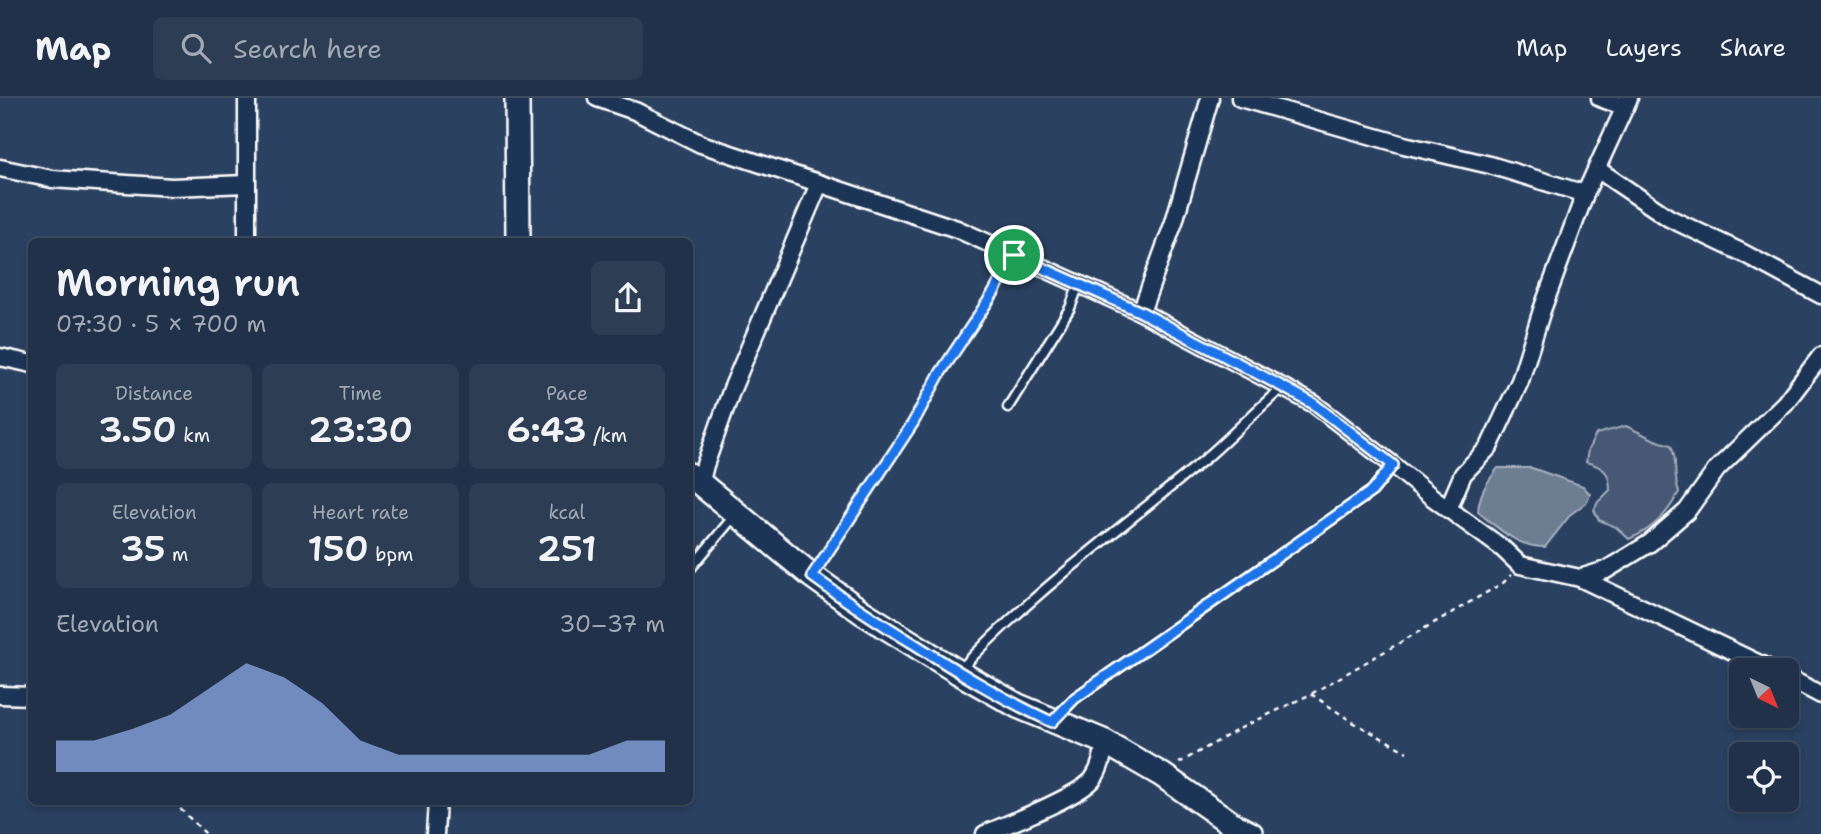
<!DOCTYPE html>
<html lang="en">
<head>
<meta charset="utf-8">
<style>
  body { margin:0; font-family:"Shantell Sans",sans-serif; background:#2d3d53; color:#f1f3f6; height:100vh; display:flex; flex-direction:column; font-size:26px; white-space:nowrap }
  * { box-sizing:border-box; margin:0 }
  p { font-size:23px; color:#a2a9b4 }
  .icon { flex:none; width:38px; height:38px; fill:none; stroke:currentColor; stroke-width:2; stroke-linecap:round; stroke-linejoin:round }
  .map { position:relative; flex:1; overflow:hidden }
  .drawer { position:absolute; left:28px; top:140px; width:665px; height:567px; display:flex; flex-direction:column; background:#203149; border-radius:10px; box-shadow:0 4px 10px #0003,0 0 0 2px #3d4c61 }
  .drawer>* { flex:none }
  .needle { width:46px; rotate:137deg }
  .tools { position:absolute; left:1729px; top:560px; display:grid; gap:14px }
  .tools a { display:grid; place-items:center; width:70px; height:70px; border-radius:10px; background:#203149; box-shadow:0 4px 10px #0003,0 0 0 2px #3d4c61; font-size:35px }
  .pin { position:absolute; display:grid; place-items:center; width:60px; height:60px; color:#fff; margin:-30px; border:4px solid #fff; border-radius:50%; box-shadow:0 2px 7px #0007 }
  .round { display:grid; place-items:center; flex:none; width:74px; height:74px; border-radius:10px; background:#2d3d53 }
  .headline { display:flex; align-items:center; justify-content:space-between; height:119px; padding:0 28px }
  h1 { font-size:38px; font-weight:600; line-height:52px }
  .metrics { display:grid; grid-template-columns:repeat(3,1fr); gap:10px; height:119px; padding:7px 28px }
  .metrics div { display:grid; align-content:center; border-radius:10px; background:#2d3d53; text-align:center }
  .metrics b { font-size:35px; font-weight:600 }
  .metrics small { font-size:19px; font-weight:400 }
  .metrics p { font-size:19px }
  .chart { height:196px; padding:14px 28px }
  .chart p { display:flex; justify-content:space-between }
  .chart svg { width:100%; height:126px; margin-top:7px; fill:#95b2f1; opacity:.7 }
  header { display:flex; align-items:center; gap:42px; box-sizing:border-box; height:98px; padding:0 35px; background:#203149; border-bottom:2px solid #3d4c61 }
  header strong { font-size:33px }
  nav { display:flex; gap:38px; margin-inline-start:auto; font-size:24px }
  .search { width:490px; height:63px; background:#2d3d53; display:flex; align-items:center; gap:18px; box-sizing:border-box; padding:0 24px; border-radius:10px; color:#a2a9b4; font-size:26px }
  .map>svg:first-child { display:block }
  .green { fill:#465975; stroke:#a2acba; stroke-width:2 }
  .water { fill:#6d7d92; stroke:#a7b1be; stroke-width:2 }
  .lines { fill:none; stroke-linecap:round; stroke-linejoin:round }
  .lane-casing { stroke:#fff; stroke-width:13 }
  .street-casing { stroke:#fff; stroke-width:21 }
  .secondary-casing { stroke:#fff; stroke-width:28 }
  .path { stroke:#fff; stroke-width:2.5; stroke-dasharray:5 5; stroke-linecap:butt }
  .lane { stroke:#1d3557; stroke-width:8 }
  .street { stroke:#1d3557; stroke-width:16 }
  .secondary { stroke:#1d3557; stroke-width:23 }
  .route-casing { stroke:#fff; stroke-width:14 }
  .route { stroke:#1a73e8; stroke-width:9 }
</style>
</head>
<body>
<header>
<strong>Map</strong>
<div class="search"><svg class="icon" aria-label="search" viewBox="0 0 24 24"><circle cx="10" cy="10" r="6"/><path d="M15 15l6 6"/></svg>Search here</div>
<nav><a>Map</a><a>Layers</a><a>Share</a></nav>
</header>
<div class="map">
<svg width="1821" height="736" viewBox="0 0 1821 736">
  <rect width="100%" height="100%" fill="#2a4161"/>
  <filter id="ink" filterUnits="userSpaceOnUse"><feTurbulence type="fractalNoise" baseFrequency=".0143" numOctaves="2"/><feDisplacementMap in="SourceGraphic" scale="14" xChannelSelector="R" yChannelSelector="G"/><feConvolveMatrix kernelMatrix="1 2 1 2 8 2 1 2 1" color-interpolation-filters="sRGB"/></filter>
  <g filter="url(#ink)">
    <path class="green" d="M1626,328L1655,342L1671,347C1679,366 1672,375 1679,394C1667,417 1652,432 1629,441L1616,429L1599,422L1594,412L1598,404L1610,392C1610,374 1604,369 1586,364L1588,352L1596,336Z"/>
    <path class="water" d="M1498,370H1532L1583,388L1590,396L1587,404L1571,416L1545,449C1518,450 1498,430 1478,414C1479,396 1487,384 1498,370Z"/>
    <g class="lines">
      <defs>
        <g id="lane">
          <path d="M1008,309L1070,210L1079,186"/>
          <path d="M690,471L735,417"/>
          <path d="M959,573C1030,496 1124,428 1205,361C1232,338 1256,312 1283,289"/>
          <path d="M1055,620L1075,600L1372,393L1393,367"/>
        </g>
        <g id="street">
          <path d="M247,0V144"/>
          <path d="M597,0L635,13L701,46L957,131L1141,214L1314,306L1393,367L1432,399L1502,450L1520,467L1580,480L1772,572"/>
          <path d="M1240,0L1404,47L1490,67L1585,96"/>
          <path d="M1600,0L1625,9"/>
          <path d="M0,70L52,81L172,89L246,86"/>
          <path d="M1597,71L1669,120L1743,155L1821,197"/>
          <path d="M1141,214L1174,124L1210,0"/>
          <path d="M0,259L32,266"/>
          <path d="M700,387L705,367L732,291L819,86"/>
          <path d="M1448,411L1463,376L1489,349L1520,283L1542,212L1585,96L1629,0"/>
          <path d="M1580,480L1606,472L1650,445L1687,413L1717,371L1785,305L1821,258"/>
          <path d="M1787,579L1821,597"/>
          <path d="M0,597L32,598"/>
          <path d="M435,736L437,704"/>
          <path d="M985,736C1008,726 1080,698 1093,681C1101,670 1103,657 1105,644"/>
        </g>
        <g id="secondary">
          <path d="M517,0L518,144"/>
          <path d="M690,377L812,478L862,514L958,574L1018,608L1105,644L1162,677L1235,728L1251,736"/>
        </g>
      </defs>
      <use href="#lane" class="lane-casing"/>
      <use href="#street" class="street-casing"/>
      <use href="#secondary" class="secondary-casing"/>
      <g class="path">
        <path d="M823,463L913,325L939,277L994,194L1007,169"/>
        <path d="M1311,596L1351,623L1407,654"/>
        <path d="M1179,665L1241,630L1311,596L1503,485L1511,477"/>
        <path d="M173,704L206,736"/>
      </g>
      <use href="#lane" class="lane"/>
      <use href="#street" class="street"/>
      <use href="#secondary" class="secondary"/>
    </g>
  </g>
  <g class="lines" filter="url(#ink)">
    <defs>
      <path id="route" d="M1014,157L1141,214L1283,289L1314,306L1393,367L1372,393L1075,600L1052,624C1004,602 960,575 916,547C880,525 846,503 812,478L913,325L939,277L994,194Z"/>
    </defs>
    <use href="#route" class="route-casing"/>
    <use href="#route" class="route"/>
  </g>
</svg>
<div class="tools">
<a><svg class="needle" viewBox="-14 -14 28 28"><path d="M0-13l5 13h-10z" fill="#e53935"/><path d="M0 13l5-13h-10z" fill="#a2a9b4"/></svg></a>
<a><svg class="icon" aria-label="locate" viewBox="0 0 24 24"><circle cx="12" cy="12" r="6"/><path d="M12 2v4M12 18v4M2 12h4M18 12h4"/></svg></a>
</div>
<div class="pin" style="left:1014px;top:157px;background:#1e9e55"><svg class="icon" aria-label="arrive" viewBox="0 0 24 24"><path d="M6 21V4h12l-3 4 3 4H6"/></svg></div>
<section class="drawer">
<div class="headline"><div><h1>Morning run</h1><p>07:30 · 5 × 700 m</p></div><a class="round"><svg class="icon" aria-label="share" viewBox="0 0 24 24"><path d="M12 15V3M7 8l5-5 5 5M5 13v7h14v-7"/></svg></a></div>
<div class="metrics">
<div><p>Distance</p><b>3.50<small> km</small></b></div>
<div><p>Time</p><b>23:30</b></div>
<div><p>Pace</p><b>6:43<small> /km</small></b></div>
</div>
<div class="metrics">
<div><p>Elevation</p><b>35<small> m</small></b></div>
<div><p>Heart rate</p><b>150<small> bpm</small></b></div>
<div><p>kcal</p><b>251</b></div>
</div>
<div class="chart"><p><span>Elevation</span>30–37 m</p>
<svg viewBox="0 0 160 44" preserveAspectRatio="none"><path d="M0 44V33L10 33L20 29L30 24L40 15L50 6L60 11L70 20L80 33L90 38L100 38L110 38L120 38L130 38L140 38L150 33L160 33V44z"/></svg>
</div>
</section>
</div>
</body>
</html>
